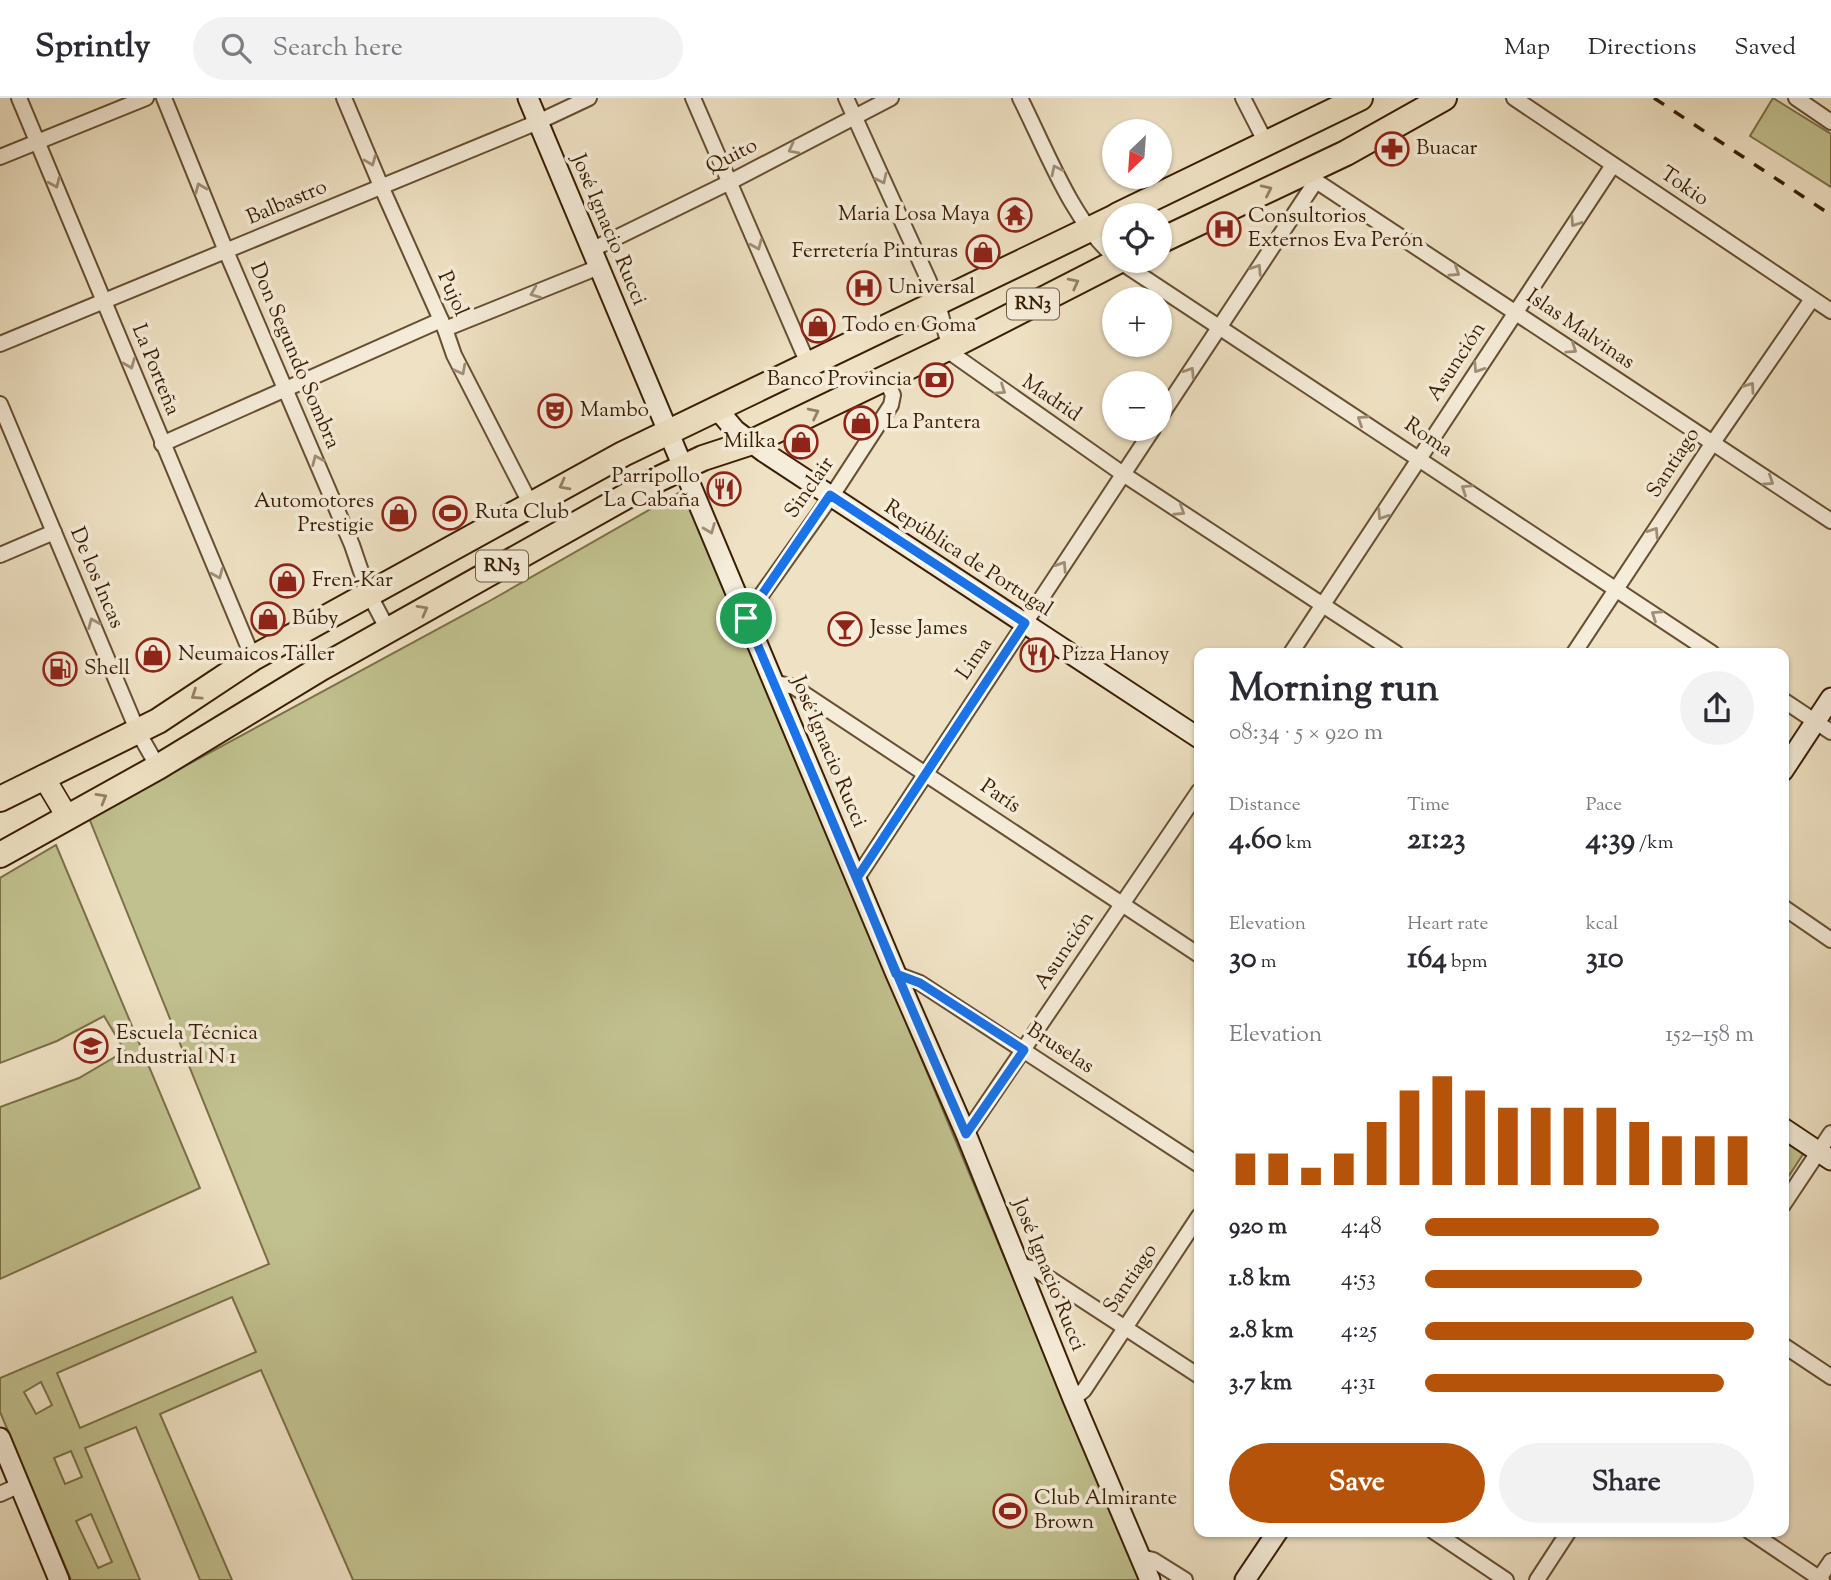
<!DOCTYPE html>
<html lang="en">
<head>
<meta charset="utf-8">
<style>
  body { margin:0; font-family:"Sorts Mill Goudy",serif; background:#f2f2f3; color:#2b2b33; height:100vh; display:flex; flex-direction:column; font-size:26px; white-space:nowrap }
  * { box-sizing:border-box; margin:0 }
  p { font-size:23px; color:#7c7c81 }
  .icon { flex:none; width:38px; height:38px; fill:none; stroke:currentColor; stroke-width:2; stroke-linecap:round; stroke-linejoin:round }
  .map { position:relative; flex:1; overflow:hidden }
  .drawer { position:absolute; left:1194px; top:550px; width:595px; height:889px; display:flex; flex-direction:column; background:#fff; border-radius:14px; box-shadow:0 2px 5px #0004 }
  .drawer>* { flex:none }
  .needle { width:46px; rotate:205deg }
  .controls { position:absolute; left:1102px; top:21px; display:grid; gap:14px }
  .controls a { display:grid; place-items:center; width:70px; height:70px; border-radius:50%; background:#fff; box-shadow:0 2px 5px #0004; font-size:35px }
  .pin { position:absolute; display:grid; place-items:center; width:60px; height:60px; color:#fff; margin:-30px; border:4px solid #fff; border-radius:50%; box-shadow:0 2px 7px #0007 }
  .round { display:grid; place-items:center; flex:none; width:74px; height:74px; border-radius:37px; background:#f2f2f3 }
  .head { display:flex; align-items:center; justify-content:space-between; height:119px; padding:0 35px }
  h1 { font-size:38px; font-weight:800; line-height:52px }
  .figures { display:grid; grid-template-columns:repeat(3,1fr); gap:10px; height:119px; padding:7px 35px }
  .figures div { display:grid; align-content:center }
  .figures b { font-size:30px; font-weight:800 }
  .figures small { font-size:19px; font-weight:400 }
  .figures p { font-size:19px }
  .chart { height:196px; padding:14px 35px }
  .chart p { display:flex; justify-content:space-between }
  .chart svg { width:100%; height:126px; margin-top:7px; stroke:#b45309; stroke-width:6 }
  .action { display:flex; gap:14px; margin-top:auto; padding:14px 35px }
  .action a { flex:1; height:80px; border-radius:42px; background:#b45309; color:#fff; font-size:28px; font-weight:800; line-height:80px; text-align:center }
  .action a+a { background:#f2f2f3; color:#2b2b33 }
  ul { padding:0 35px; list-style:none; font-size:23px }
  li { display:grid; grid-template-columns:112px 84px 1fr; align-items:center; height:52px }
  li i { height:18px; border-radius:9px; background:#b45309 }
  header { display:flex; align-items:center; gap:42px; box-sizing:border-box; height:98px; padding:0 35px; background:#fff; border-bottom:2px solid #e1e1e2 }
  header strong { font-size:33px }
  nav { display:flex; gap:38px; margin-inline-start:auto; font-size:24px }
  .search { width:490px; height:63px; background:#f2f2f3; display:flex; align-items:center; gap:18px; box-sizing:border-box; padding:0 24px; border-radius:38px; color:#7c7c81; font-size:26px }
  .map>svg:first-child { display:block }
  .green { fill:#c1c18f; stroke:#7d7048; stroke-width:2; fill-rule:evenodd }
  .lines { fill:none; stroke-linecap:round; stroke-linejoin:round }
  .street-casing { stroke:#664f32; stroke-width:18 }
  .secondary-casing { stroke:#391e02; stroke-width:23 }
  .primary-casing { stroke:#391e02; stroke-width:24 }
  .highway-casing { stroke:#391e02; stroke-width:28 }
  .street { stroke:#f5ecd9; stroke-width:14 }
  .secondary { stroke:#f5ecd9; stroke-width:19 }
  .primary { stroke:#efe2c4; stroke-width:21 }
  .highway { stroke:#efe2c4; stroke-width:24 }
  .rail { stroke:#391e02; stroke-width:3.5; stroke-dasharray:12 12; stroke-linecap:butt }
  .oneway { stroke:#a08f78 }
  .oneway2 { stroke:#948063 }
  .route-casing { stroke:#fff; stroke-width:14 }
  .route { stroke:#1a73e8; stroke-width:9 }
  .labels { text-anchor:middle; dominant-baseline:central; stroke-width:7; stroke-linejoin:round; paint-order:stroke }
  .shield { fill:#f5ecd9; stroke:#715c42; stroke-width:2 }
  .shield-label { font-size:19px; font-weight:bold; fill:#391e02 }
  .poi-label { font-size:21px; fill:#391e02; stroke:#f5ecd9; text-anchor:start }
  .street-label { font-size:21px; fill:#391e02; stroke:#f5ecd9 }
</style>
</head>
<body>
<header>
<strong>Sprintly</strong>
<div class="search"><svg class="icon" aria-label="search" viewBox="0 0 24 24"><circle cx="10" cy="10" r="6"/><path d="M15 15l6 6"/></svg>Search here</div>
<nav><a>Map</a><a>Directions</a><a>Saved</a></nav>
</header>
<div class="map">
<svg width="1831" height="1482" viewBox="0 0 1831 1482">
  <rect width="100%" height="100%" fill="#efe2c4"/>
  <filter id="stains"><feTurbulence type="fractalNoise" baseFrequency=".00286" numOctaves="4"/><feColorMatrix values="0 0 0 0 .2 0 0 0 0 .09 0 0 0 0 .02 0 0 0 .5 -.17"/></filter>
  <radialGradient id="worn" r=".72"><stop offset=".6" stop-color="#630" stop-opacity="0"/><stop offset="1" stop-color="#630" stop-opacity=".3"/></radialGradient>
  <g class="green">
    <path d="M1773,0L1831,36V89L1750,38Z"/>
    <path d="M684,392L1139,1482H353L261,1272L160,1316L232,1482H200L136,1329L85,1350L140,1482H71L0,1314V1280L269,1166L89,720L486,505ZM232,1199L256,1254L80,1330L57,1275ZM41,1284L52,1307L36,1316L24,1294ZM71,1353L82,1379L65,1386L54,1360ZM91,1416L112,1464L98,1470L76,1423Z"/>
    <path d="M56,747L200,1090L0,1181V1009L79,980L125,953L104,918L57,943L0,965V780Z"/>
    <path d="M1783,1039L1805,1053L1783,1087Z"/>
  </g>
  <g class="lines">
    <defs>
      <g id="street">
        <path d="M19,0L253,560"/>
        <path d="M164,0L226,153L352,447L368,494L388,532"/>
        <path d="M344,0L381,88L445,231L454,257L530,405"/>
        <path d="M693,0L809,268"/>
        <path d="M846,0L929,183L938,206L951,255L1123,376L1396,555"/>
        <path d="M1020,0C1045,49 1073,125 1115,159"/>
        <path d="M1243,0L1266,45"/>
        <path d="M1514,0L1831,213"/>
        <path d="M1796,0L1831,24"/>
        <path d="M0,59L146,0"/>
        <path d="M1310,72L1316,83L1831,423"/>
        <path d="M591,152L730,84L891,0"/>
        <path d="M1119,163L1712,555"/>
        <path d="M445,231L599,169"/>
        <path d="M0,246L538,24L589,0"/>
        <path d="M0,306L138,634L158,669"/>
        <path d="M1160,319L1316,83"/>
        <path d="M162,346L441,222"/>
        <path d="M0,457L54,434"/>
        <path d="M745,520L837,390L891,307L893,297L885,280"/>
        <path d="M1291,555L1613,67"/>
        <path d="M1574,555L1712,346L1812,201"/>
        <path d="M773,584L794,589L1199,857"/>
        <path d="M1783,602L1831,634"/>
        <path d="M857,780L1153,331"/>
        <path d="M1783,809L1831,842"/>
        <path d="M896,876L920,885L1199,1067"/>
        <path d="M966,1036L1199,693"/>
        <path d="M1783,1107L1831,1035"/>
        <path d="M1019,1167L1035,1171L1199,1278"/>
        <path d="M1783,1247L1831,1279"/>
        <path d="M1073,1301L1084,1292L1199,1118"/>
        <path d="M0,1396L20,1387"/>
        <path d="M1433,1433L1506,1482"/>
        <path d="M1749,1433L1822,1482"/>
        <path d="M1141,1459L1153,1462L1185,1482"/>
        <path d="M1537,1482L1569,1433"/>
        <path d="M1818,1482L1831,1463"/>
      </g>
      <g id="secondary">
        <path d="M528,0L896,876L966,1036L1073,1301L1150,1482"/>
        <path d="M718,312L735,332L764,354L1199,640"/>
        <path d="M1783,673L1831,600"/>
        <path d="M1783,1030L1831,1062"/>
        <path d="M0,1340L59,1482"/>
        <path d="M1245,1482L1278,1433"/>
      </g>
      <path id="primary" d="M43,678L68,720"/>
      <g id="highway">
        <path d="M1118,117L1360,0"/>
        <path d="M1160,143L1346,55L1444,0"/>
        <path d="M0,701L158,623L253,560L623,356L1115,119"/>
        <path d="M0,757L158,669L321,570L648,386L703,360L752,344L948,250L1118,163"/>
      </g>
    </defs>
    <use href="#street" class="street-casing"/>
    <use href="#secondary" class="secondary-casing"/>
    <use href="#primary" class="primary-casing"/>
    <use href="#highway" class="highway-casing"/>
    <use href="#street" class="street"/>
    <use href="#secondary" class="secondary"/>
    <use href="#primary" class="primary"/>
    <use href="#highway" class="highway"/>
    <path class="rail" d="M1654,0L1831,117"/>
  </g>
  <defs><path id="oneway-chevron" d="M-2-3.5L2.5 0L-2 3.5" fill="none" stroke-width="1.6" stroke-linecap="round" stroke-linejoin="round" transform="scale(1.75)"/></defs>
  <g class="oneway">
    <use href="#oneway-chevron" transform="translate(793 51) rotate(152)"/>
    <use href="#oneway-chevron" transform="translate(371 63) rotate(68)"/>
    <use href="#oneway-chevron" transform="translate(1056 72) rotate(-116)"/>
    <use href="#oneway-chevron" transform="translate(882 81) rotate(65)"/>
    <use href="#oneway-chevron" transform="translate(55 85) rotate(67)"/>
    <use href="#oneway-chevron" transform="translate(200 90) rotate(-112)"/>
    <use href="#oneway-chevron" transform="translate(1575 124) rotate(124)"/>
    <use href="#oneway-chevron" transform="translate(757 147) rotate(67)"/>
    <use href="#oneway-chevron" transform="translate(1257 171) rotate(-57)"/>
    <use href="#oneway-chevron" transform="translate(1455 174) rotate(33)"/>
    <use href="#oneway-chevron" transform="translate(535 195) rotate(158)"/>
    <use href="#oneway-chevron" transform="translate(1572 251) rotate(34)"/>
    <use href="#oneway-chevron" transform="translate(130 266) rotate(68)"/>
    <use href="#oneway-chevron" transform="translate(1478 270) rotate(123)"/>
    <use href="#oneway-chevron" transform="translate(461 272) rotate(63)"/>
    <use href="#oneway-chevron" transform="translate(1190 274) rotate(-57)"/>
    <use href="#oneway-chevron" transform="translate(1750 289) rotate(-55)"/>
    <use href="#oneway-chevron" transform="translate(1001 292) rotate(34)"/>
    <use href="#oneway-chevron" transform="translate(1362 322) rotate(-147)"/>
    <use href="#oneway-chevron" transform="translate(317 362) rotate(-113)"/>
    <use href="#oneway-chevron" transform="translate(1769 383) rotate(33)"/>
    <use href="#oneway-chevron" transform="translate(1466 391) rotate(-146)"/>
    <use href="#oneway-chevron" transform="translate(1180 413) rotate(33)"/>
    <use href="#oneway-chevron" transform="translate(1382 417) rotate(123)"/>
    <use href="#oneway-chevron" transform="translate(710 431) rotate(68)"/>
    <use href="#oneway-chevron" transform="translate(1654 434) rotate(-57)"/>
    <use href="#oneway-chevron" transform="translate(1062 468) rotate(-57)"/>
    <use href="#oneway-chevron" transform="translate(218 476) rotate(67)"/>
    <use href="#oneway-chevron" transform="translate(1656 517) rotate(-146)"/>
    <use href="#oneway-chevron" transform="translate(93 525) rotate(-113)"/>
  </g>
  <g class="oneway2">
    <use href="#oneway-chevron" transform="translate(1267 92) rotate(-25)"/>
    <use href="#oneway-chevron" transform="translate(1074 185) rotate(-27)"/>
    <use href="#oneway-chevron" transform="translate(814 315) rotate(-26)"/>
    <use href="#oneway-chevron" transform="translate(564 387) rotate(152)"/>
    <use href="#oneway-chevron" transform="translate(423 512) rotate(-29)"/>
    <use href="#oneway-chevron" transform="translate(196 597) rotate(146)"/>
    <use href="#oneway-chevron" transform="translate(102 700) rotate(-30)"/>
  </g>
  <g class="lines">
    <defs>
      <path id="route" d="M746,520C820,692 891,865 966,1036L1024,952L920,885L896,876L857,780L1025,525L830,397L746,520"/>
    </defs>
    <use href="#route" class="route-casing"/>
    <use href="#route" class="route"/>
  </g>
  <defs>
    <symbol id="pharmacy-ring" viewBox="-11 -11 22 22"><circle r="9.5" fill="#f5ecd9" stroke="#8f2418" stroke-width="1.5"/><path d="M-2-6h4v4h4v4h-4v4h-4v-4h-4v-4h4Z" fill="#8f2418"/></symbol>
    <symbol id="temple-ring" viewBox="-11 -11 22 22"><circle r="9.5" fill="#f5ecd9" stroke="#8f2418" stroke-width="1.5"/><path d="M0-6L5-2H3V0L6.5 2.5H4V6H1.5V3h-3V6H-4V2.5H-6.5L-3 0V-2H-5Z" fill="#8f2418"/></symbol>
    <symbol id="hospital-ring" viewBox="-11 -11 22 22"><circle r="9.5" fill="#f5ecd9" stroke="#8f2418" stroke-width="1.5"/><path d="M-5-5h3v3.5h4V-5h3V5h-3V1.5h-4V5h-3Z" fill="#8f2418"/></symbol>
    <symbol id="shop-ring" viewBox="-11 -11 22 22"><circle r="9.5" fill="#f5ecd9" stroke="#8f2418" stroke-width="1.5"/><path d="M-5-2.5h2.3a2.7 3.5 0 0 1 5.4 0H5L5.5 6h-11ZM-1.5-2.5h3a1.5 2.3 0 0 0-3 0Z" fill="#8f2418"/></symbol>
    <symbol id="bank-ring" viewBox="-11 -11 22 22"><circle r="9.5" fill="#f5ecd9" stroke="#8f2418" stroke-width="1.5"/><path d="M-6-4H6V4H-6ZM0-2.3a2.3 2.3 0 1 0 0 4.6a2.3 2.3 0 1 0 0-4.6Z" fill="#8f2418"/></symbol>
    <symbol id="theatre-ring" viewBox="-11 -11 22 22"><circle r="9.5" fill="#f5ecd9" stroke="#8f2418" stroke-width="1.5"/><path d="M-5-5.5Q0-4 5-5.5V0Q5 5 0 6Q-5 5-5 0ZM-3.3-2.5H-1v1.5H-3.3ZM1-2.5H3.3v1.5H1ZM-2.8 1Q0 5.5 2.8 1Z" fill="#8f2418"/></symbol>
    <symbol id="restaurant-ring" viewBox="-11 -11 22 22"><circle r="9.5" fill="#f5ecd9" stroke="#8f2418" stroke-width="1.5"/><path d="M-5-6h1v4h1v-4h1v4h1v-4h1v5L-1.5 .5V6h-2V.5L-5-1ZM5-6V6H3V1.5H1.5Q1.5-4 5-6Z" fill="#8f2418"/></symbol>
    <symbol id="stadium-ring" viewBox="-11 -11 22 22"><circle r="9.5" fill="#f5ecd9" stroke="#8f2418" stroke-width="1.5"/><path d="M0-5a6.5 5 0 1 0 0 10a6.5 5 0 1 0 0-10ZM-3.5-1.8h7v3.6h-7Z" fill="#8f2418"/></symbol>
    <symbol id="bar-ring" viewBox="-11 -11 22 22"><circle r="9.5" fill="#f5ecd9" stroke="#8f2418" stroke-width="1.5"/><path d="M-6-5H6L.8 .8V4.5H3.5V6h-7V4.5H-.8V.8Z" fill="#8f2418"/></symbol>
    <symbol id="fuel-ring" viewBox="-11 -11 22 22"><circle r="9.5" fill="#f5ecd9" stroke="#8f2418" stroke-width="1.5"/><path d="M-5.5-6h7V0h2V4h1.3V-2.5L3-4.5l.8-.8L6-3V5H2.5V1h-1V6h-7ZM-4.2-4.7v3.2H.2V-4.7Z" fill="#8f2418"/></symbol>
    <symbol id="school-ring" viewBox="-11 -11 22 22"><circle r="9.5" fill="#f5ecd9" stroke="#8f2418" stroke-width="1.5"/><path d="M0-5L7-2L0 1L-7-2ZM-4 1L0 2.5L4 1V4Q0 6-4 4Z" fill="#8f2418"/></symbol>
  </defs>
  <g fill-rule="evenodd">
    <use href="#pharmacy-ring" x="1373" y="32" width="38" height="38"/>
    <use href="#temple-ring" x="996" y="98" width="38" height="38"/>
    <use href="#hospital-ring" x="1205" y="112" width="38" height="38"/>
    <use href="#shop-ring" x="964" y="135" width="38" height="38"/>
    <use href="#hospital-ring" x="845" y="171" width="38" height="38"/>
    <use href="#shop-ring" x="799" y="209" width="38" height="38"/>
    <use href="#bank-ring" x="917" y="263" width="38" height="38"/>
    <use href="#theatre-ring" x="536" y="294" width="38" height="38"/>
    <use href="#shop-ring" x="842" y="306" width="38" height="38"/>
    <use href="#shop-ring" x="782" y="325" width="38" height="38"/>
    <use href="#restaurant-ring" x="705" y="372" width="38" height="38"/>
    <use href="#stadium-ring" x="431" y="396" width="38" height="38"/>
    <use href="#shop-ring" x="380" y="397" width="38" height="38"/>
    <use href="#shop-ring" x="268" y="464" width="38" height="38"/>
    <use href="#shop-ring" x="249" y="502" width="38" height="38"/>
    <use href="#bar-ring" x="826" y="512" width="38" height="38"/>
    <use href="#shop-ring" x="134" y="538" width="38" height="38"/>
    <use href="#restaurant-ring" x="1018" y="538" width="38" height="38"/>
    <use href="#fuel-ring" x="41" y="552" width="38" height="38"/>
    <use href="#school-ring" x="72" y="929" width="38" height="38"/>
    <use href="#stadium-ring" x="991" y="1394" width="38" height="38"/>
  </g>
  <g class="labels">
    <g class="shield">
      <rect x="1007" y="190.5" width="52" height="31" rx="5"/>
      <rect x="476" y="452.5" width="52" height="31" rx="5"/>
    </g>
    <g class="shield-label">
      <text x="1033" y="206">RN3</text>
      <text x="502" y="468">RN3</text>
    </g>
    <g class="poi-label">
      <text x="1416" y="51">Buacar</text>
      <text x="990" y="117" text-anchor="end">Maria Losa Maya</text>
      <text x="1248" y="119">Consultorios<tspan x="1248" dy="24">Externos Eva Perón</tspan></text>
      <text x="958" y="154" text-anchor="end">Ferretería Pinturas</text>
      <text x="888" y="190">Universal</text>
      <text x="842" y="228">Todo en Goma</text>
      <text x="912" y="282" text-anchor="end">Banco Provincia</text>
      <text x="580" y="313">Mambo</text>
      <text x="886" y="325">La Pantera</text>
      <text x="776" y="344" text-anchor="end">Milka</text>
      <text x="700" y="379" text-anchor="end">Parripollo<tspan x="700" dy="24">La Cabaña</tspan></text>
      <text x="374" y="404" text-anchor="end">Automotores<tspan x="374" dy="24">Prestigie</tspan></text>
      <text x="475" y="415">Ruta Club</text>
      <text x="312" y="483">Fren-Kar</text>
      <text x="292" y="521">Buby</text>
      <text x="870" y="531">Jesse James</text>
      <text x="178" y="557">Neumaicos Taller</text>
      <text x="1062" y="557">Pizza Hanoy</text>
      <text x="84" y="571">Shell</text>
      <text x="116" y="936">Escuela Técnica<tspan x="116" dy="24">Industrial N 1</tspan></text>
      <text x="1034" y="1401">Club Almirante<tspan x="1034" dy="24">Brown</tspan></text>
    </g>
    <g class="street-label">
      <text transform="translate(732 59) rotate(-27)">Quito</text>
      <text transform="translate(1684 89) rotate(34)">Tokio</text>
      <text transform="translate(287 105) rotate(-23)">Balbastro</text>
      <text transform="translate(608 132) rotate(67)">José Ignacio Rucci</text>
      <text transform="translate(452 196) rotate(66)">Pujol</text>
      <text transform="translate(1580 232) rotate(34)">Islas Malvinas</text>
      <text transform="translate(294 258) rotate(67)">Don Segundo Sombra</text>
      <text transform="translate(1457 264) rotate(-57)">Asunción</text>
      <text transform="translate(155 272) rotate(68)">La Porteña</text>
      <text transform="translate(1051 301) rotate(34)">Madrid</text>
      <text transform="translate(1428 340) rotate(34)">Roma</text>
      <text transform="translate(1674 365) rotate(-57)">Santiago</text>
      <text transform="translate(810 390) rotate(-55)">Sinclair</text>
      <text transform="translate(968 461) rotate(33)">República de Portugal</text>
      <text transform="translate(96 480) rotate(67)">De los Incas</text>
      <text transform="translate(975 561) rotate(-56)">Lima</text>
      <text transform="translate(828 654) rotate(67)">José Ignacio Rucci</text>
      <text transform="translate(1000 699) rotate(34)">París</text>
      <text transform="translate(1065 853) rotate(-56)">Asunción</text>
      <text transform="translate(1060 951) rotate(33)">Bruselas</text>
      <text transform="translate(1048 1177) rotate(68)">José Ignacio Rucci</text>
      <text transform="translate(1131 1181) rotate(-56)">Santiago</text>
    </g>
  </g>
  <rect width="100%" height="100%" filter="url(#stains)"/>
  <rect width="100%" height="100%" fill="url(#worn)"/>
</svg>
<div class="controls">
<a><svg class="needle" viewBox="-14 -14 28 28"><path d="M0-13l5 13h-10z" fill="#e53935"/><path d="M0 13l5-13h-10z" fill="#7c7c81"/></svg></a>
<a><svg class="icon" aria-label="locate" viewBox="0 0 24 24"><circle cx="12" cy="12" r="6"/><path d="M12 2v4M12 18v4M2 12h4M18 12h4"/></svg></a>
<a>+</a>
<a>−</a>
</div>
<div class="pin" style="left:746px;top:520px;background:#1e9e55"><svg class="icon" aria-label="arrive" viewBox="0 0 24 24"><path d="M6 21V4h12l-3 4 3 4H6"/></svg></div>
<section class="drawer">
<div class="head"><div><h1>Morning run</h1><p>08:34 · 5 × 920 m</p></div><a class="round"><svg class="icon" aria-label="share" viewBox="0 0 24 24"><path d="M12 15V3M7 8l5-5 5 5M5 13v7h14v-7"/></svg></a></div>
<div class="figures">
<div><p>Distance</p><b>4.60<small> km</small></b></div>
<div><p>Time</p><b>21:23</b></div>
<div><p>Pace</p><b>4:39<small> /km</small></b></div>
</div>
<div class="figures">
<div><p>Elevation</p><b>30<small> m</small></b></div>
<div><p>Heart rate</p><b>164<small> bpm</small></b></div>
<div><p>kcal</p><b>310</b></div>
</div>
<div class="chart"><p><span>Elevation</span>152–158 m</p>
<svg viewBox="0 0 160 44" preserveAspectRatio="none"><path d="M5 44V33M15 44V33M25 44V38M35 44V33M45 44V22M55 44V11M65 44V6M75 44V11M85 44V17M95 44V17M105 44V17M115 44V17M125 44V22M135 44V27M145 44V27M155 44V27"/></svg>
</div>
<ul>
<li><b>920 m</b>4:48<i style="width:71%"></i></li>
<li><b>1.8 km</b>4:53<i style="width:66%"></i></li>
<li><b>2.8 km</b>4:25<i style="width:100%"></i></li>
<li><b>3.7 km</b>4:31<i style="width:91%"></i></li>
</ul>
<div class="action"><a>Save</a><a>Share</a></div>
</section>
</div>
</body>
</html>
